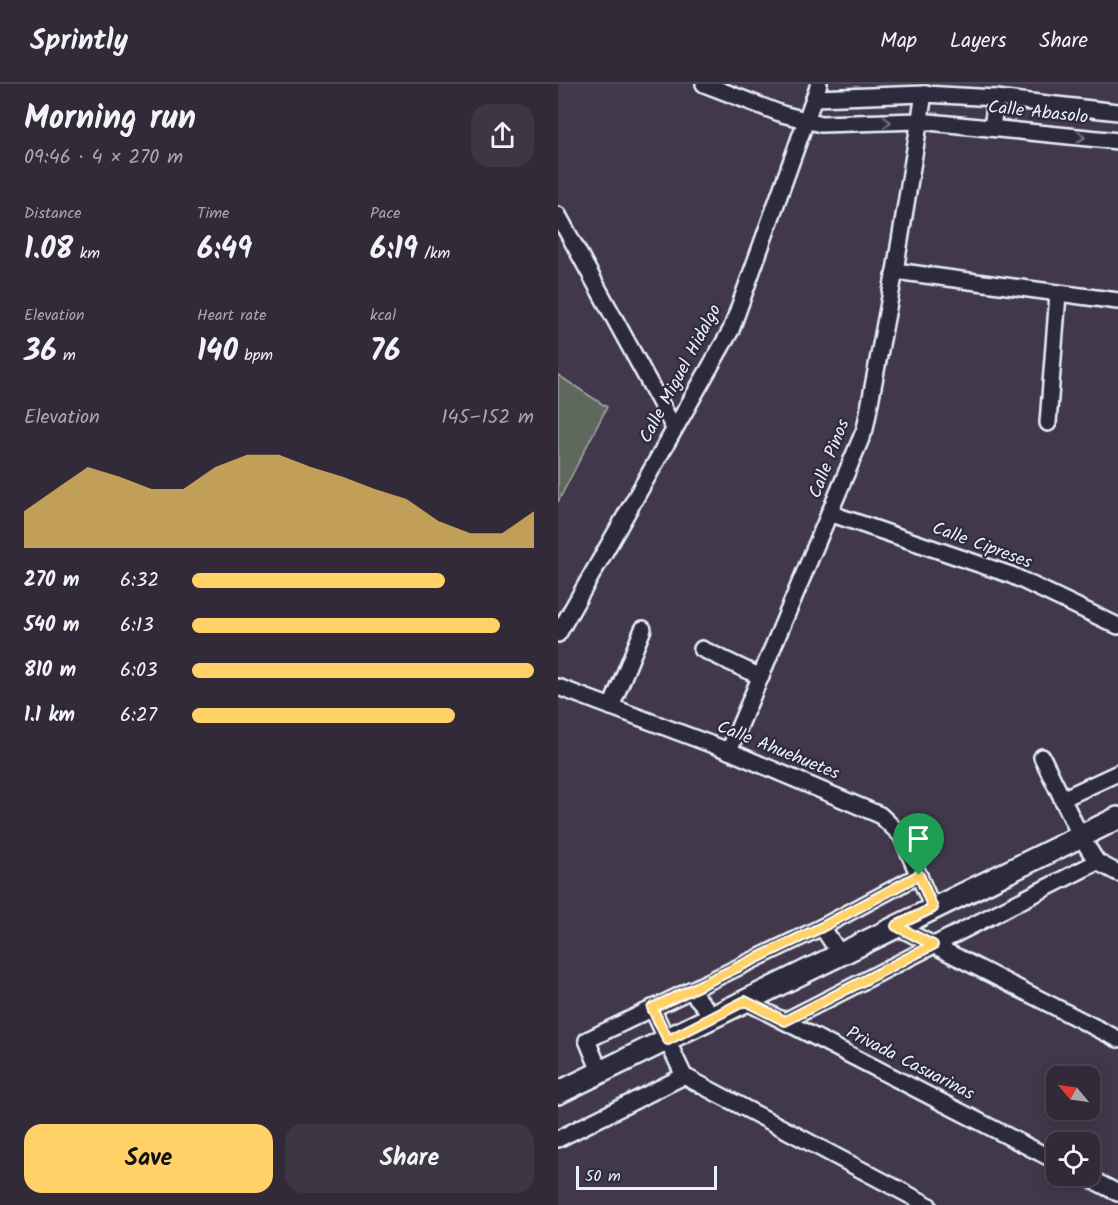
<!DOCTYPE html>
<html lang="en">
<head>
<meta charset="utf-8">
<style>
  body { margin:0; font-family:Kalam,sans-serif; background:#3d3643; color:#f1f3f6; height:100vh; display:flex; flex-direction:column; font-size:22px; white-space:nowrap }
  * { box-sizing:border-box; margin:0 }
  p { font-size:20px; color:#a8a7ae }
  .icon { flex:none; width:33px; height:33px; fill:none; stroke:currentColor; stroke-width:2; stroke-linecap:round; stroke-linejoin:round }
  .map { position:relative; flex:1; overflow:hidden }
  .side { display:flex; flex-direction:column; background:#322a38; width:558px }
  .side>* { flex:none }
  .needle { width:39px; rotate:299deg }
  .tools { position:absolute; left:488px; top:982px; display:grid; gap:12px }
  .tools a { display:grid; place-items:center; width:54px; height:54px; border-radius:12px; background:#322a38; box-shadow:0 3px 15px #0003,0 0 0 2px #4d4653; font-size:30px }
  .scale { position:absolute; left:18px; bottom:15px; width:141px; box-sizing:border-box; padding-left:6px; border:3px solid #e8f1f8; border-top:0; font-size:16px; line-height:21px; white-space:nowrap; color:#e8f1f8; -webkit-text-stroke:4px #2f2a3d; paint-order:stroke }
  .pin { position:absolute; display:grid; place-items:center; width:51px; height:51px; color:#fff; margin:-62px -26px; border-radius:50% 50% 50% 0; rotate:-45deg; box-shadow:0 0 6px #0007 }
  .pin .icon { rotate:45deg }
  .round { display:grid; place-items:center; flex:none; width:63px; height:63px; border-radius:18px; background:#3d3643 }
  .headline { display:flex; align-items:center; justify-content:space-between; height:102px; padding:0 24px }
  h1 { font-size:33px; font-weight:700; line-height:45px }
  .stats { display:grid; grid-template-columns:repeat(3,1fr); gap:9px; height:102px; padding:6px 24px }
  .stats div { display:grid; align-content:center }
  .stats b { font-size:30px; font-weight:700 }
  .stats small { font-size:16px; font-weight:400 }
  .stats p { font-size:16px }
  .chart { height:168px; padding:12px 24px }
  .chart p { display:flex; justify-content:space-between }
  .chart svg { width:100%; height:108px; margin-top:6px; fill:#ffd166; opacity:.7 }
  .cta { display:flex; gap:12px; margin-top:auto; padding:12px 24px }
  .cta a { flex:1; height:69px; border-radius:18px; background:#ffd166; color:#111; font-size:24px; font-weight:700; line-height:69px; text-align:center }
  .cta a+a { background:#3d3643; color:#f1f3f6 }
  ul { padding:0 24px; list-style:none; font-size:20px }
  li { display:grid; grid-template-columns:96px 72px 1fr; align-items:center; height:45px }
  li i { height:15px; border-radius:8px; background:#ffd166 }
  header { display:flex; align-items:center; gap:36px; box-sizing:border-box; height:84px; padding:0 30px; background:#322a38; border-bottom:2px solid #4d4653 }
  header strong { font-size:28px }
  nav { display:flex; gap:33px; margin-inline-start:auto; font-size:21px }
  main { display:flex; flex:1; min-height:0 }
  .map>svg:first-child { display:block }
  .grass { fill:#5e685c; stroke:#a3acaa; stroke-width:1.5 }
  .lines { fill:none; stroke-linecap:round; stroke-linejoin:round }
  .street-casing { stroke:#e8f1f8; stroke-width:20 }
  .secondary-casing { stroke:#e8f1f8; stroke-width:26 }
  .street { stroke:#2f2a3d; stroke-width:15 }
  .secondary { stroke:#2f2a3d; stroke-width:21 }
  .oneway { stroke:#70707e }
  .route-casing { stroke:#fff; stroke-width:12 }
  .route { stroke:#ffd166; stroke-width:8 }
  .labels { text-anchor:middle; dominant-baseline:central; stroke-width:4.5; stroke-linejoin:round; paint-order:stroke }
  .street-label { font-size:18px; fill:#e8f1f8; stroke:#2f2a3d }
</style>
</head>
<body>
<header>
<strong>Sprintly</strong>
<nav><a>Map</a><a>Layers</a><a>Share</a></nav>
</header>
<main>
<section class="side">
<div class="headline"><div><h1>Morning run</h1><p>09:46 · 4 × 270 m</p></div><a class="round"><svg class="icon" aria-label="share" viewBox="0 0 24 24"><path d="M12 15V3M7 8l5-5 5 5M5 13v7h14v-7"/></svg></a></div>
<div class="stats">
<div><p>Distance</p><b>1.08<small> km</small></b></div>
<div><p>Time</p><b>6:49</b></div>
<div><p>Pace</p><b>6:19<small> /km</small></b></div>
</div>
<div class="stats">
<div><p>Elevation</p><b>36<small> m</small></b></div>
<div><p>Heart rate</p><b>140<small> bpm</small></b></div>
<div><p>kcal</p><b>76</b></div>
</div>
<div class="chart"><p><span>Elevation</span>145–152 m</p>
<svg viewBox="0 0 160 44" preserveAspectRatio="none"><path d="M0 44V29L10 20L20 11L30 15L40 20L50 20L60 11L70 6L80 6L90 11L100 15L110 20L120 24L130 33L140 38L150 38L160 29V44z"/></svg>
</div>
<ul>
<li><b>270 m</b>6:32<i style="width:74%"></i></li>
<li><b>540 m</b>6:13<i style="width:90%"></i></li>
<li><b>810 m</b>6:03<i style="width:100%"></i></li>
<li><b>1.1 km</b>6:27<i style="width:77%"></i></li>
</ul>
<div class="cta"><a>Save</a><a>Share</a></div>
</section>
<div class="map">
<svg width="560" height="1121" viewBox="0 0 560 1121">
  <rect width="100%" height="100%" fill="#42384b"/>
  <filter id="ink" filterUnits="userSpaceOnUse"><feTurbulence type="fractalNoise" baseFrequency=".0167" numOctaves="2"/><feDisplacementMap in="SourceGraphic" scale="12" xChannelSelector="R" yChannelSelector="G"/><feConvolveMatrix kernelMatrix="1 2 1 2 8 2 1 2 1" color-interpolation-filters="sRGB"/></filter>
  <g filter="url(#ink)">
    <path class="grass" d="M0,291L49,323L0,418Z"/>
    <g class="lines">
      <defs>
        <g id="street">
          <path d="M146,0L224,30L263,40L361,37L560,57"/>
          <path d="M257,14L366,10L438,14L560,28"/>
          <path d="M434,44L438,14"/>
          <path d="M0,131L116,344"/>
          <path d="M337,187L560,217"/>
          <path d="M490,339L500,210"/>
          <path d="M271,429L453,491L560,542"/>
          <path d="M0,550L173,246L261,0"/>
          <path d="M144,565L203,593"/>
          <path d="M0,603L171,667L322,731L343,751L375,824"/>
          <path d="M53,623L85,545"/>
          <path d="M171,667L307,345L337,187L366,10"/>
          <path d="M484,673L523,753L539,778L560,789"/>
          <path d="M504,715L560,689"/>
          <path d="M338,842L560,955"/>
          <path d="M264,843L282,870"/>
          <path d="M132,906L156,933"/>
          <path d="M187,917L498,1077"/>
          <path d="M94,924L126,992L370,1121"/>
          <path d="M227,937L539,778"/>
          <path d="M43,990L29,956L264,843L361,791"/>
          <path d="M0,1055L126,992"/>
          <path d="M527,1092L560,1109"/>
        </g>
        <path id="secondary" d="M0,1009L560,734"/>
      </defs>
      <use href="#street" class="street-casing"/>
      <use href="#secondary" class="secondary-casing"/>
      <use href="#street" class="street"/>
      <use href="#secondary" class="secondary"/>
    </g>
    <defs><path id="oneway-chevron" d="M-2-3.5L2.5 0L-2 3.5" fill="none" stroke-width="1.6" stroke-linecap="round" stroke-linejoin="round" transform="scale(1.5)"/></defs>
    <g class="oneway">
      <use href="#oneway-chevron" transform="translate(329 38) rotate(-2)"/>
      <use href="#oneway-chevron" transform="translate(523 53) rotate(6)"/>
    </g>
  </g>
  <g class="lines" filter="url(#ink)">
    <defs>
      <path id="route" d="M361,791L375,824L338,842L375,861L227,937L187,917L110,956L94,924L264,843Z"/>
    </defs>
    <use href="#route" class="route-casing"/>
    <use href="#route" class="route"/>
  </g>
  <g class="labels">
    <g class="street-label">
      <text transform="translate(480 29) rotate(6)">Calle Abasolo</text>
      <text transform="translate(123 290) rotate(-62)">Calle Miguel Hidalgo</text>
      <text transform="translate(272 375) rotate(-69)">Calle Pinos</text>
      <text transform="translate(424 462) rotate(20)">Calle Cipreses</text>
      <text transform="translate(220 667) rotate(22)">Calle Ahuehuetes</text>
      <text transform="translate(352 980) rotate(27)">Privada Casuarinas</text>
    </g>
  </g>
</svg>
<div class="tools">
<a><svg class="needle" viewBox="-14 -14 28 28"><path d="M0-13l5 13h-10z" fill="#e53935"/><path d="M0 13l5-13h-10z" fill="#a8a7ae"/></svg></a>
<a><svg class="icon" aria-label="locate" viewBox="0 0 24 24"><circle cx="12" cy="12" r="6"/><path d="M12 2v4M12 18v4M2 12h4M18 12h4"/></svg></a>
</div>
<div class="scale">50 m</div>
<div class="pin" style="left:361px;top:791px;background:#1e9e55"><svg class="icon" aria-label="arrive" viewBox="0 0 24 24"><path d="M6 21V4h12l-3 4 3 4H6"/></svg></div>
</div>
</main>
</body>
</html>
